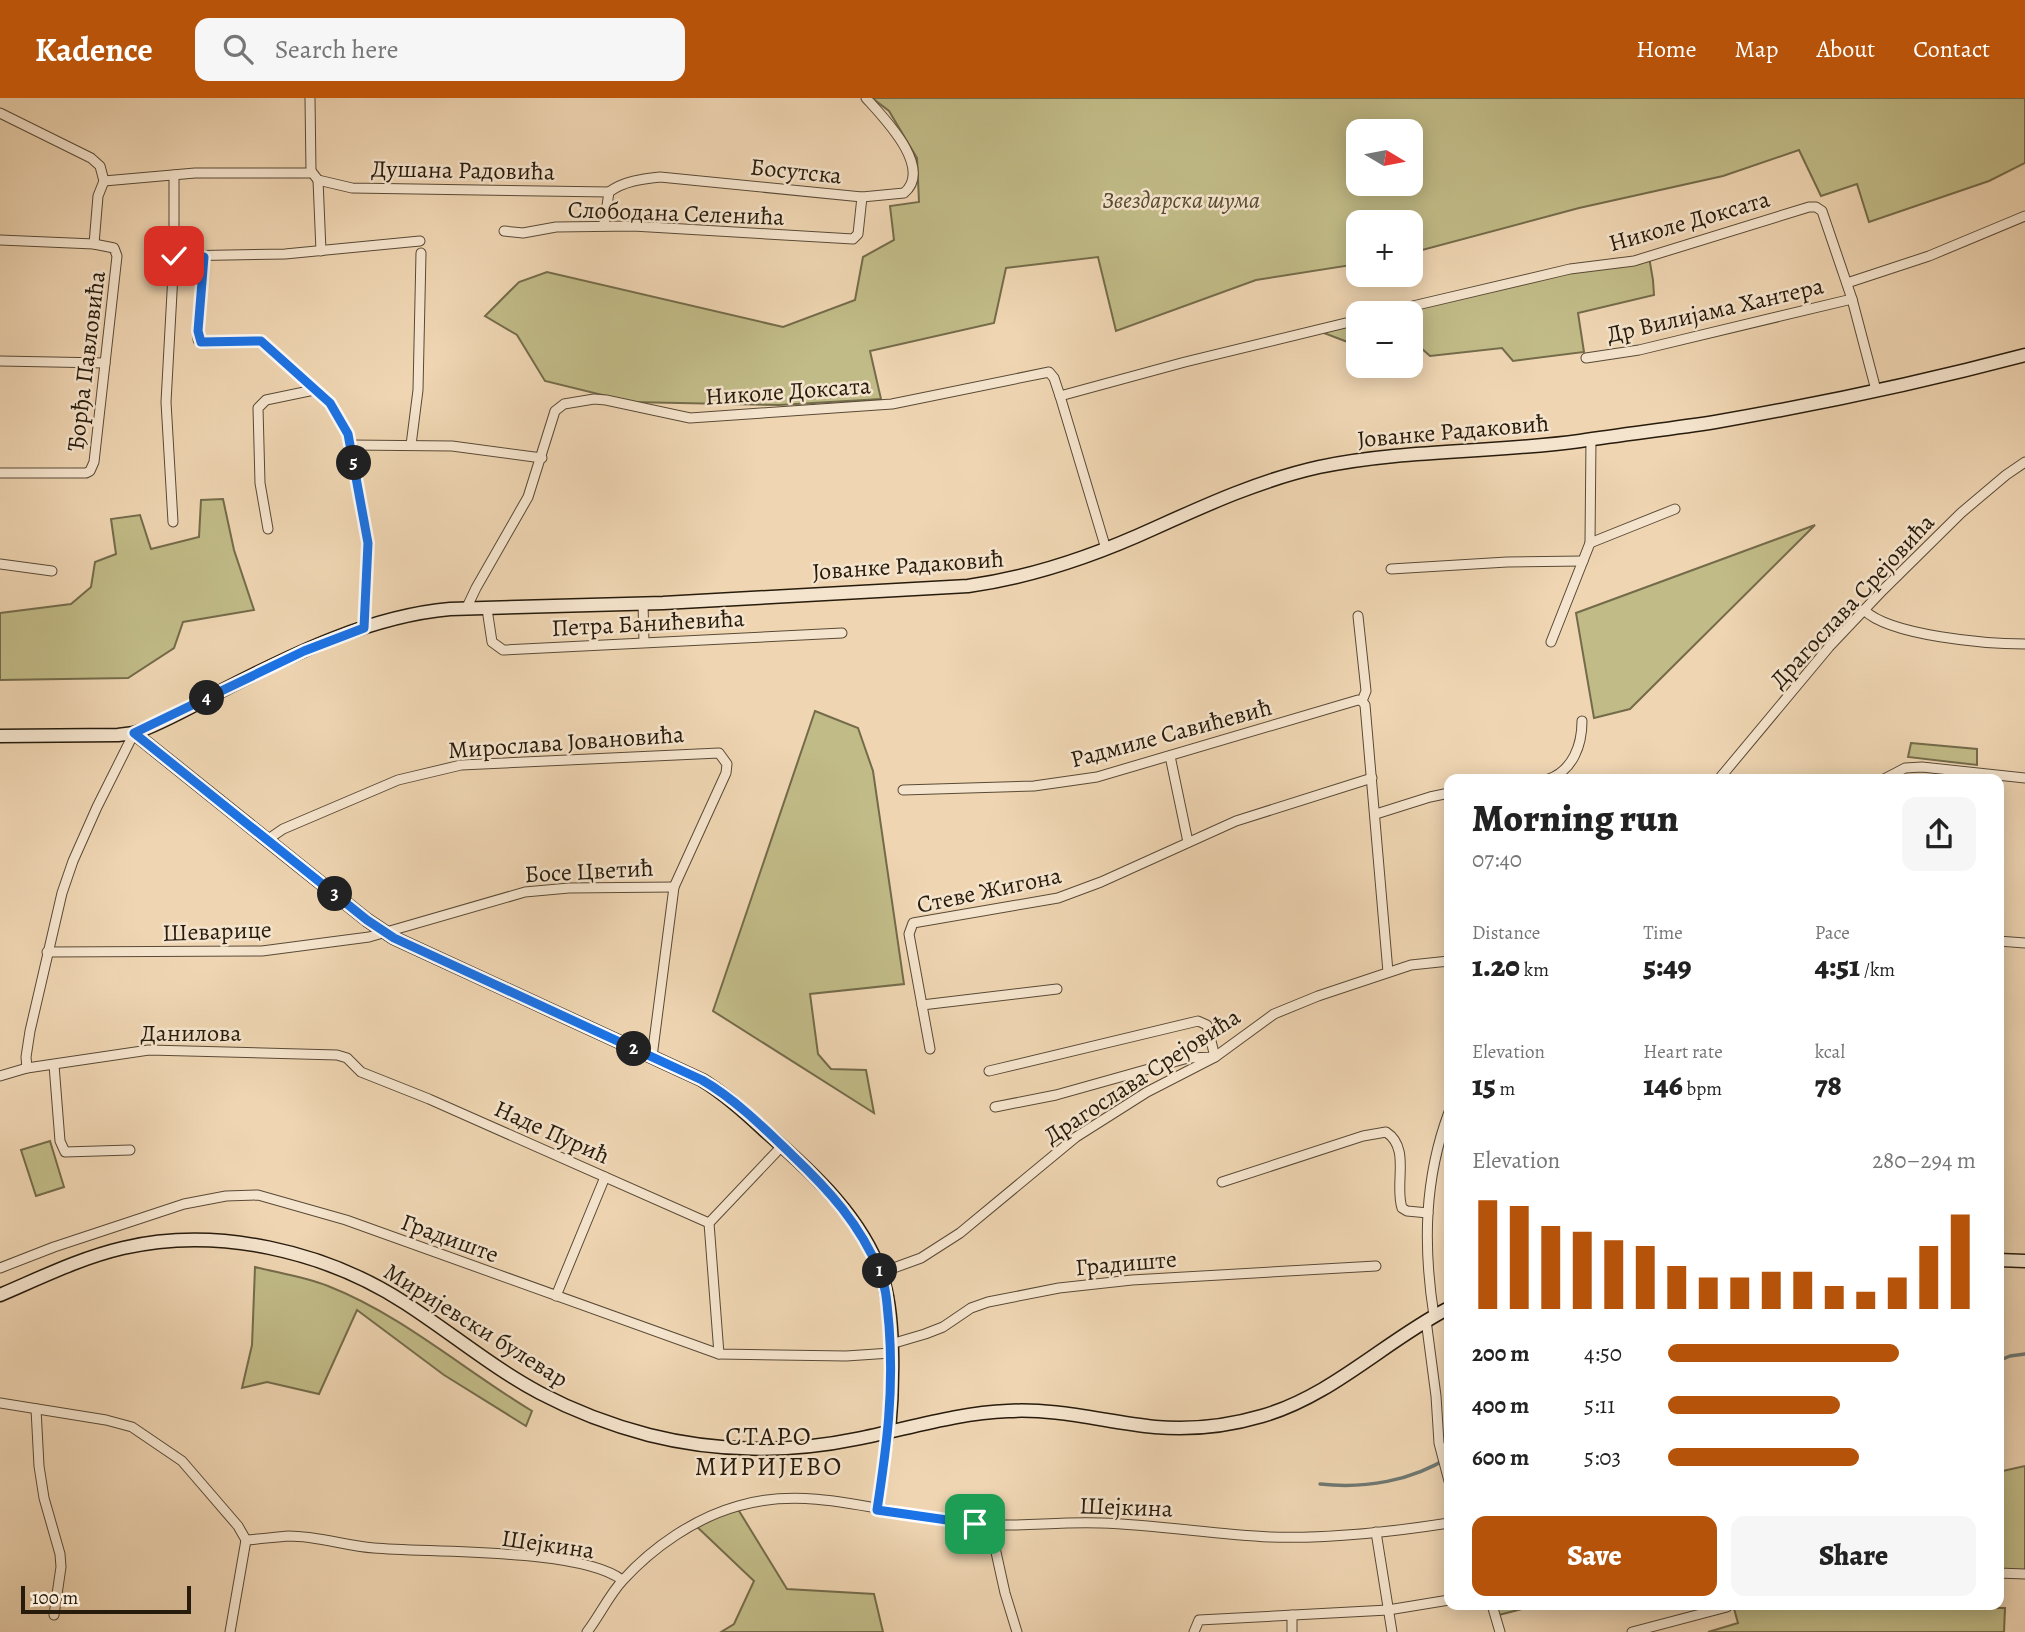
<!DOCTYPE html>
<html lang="en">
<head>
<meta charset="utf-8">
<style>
  body { margin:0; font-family:Alegreya,serif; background:#f6f6f6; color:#222; height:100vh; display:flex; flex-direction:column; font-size:26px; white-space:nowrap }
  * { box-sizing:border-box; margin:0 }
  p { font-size:23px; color:#767676 }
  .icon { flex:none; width:38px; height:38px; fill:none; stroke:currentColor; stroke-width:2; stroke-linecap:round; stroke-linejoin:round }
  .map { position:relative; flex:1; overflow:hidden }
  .details { position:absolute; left:1444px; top:676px; width:560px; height:836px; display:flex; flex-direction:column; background:#fff; border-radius:14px; box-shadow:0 4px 18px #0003 }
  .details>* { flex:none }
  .needle { width:46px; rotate:100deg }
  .controls { position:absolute; left:1346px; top:21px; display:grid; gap:14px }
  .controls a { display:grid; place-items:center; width:77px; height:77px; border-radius:14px; background:#fff; box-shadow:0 4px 18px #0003; font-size:35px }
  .scale { position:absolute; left:21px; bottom:18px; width:170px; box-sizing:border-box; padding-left:7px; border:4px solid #271b0c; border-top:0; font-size:19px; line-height:24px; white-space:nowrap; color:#271b0c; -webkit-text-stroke:5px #f5e4cd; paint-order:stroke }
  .pin { position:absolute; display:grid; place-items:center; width:60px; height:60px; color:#fff; margin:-30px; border-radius:14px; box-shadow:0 4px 10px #0006 }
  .km { position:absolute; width:35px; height:35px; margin:-18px; border-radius:50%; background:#222; color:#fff; font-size:19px; line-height:35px; text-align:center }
  .round { display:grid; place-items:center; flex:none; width:74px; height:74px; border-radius:14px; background:#f6f6f6 }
  .headline { display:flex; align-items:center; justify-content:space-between; height:119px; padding:0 28px }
  h1 { font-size:38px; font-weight:800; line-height:52px }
  .figures { display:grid; grid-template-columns:repeat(3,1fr); gap:10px; height:119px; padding:7px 28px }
  .figures div { display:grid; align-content:center }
  .figures b { font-size:30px; font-weight:800 }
  .figures small { font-size:19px; font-weight:400 }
  .figures p { font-size:19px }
  .chart { height:196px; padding:14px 28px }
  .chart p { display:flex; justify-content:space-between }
  .chart svg { width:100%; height:126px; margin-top:7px; stroke:#b45309; stroke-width:6 }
  .action { display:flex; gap:14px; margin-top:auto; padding:14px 28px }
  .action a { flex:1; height:80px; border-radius:14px; background:#b45309; color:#fff; font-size:28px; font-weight:800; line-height:80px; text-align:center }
  .action a+a { background:#f6f6f6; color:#222 }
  ul { padding:0 28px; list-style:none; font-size:23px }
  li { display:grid; grid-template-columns:112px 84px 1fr; align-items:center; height:52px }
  li i { height:18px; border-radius:9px; background:#b45309 }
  header { display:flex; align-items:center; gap:42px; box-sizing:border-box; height:98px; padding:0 35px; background:#b45309; color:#fff }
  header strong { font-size:33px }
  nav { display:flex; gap:38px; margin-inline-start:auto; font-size:24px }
  .search { width:490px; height:63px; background:#f6f6f6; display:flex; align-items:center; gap:18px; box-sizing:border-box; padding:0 24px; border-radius:14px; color:#767676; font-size:26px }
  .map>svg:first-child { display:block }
  .green { fill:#c1bb87; stroke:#746b4a; stroke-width:2; fill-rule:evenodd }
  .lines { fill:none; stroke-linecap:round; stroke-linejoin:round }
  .stream { stroke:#6e7872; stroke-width:3.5 }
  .street-casing { stroke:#594a36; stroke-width:11 }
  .secondary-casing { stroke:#271b0c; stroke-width:15 }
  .street { stroke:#f5e4cd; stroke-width:9 }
  .secondary { stroke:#f5e4cd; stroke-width:12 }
  .route-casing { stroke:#fff; stroke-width:14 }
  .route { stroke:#1a73e8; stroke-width:9 }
  .labels { text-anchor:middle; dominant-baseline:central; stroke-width:5; stroke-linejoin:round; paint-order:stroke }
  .street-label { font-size:24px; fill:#271b0c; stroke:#f5e4cd }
  .park-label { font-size:24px; font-style:italic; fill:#554b31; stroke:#f5e4cd }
  .neighbourhood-label { font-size:26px; letter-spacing:2px; fill:#271b0c; stroke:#f5e4cd }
</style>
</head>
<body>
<header>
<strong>Kadence</strong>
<div class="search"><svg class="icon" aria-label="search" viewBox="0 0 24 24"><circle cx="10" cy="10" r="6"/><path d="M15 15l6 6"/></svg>Search here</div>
<nav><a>Home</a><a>Map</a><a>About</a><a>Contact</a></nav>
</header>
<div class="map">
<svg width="2025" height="1534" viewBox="0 0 2025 1534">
  <rect width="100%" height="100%" fill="#efd5b2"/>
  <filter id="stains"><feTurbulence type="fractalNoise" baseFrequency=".00286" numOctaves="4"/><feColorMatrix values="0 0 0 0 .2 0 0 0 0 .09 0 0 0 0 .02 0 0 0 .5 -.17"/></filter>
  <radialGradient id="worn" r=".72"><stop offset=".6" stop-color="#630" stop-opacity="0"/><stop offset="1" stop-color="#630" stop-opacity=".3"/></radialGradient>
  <g class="green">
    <path d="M872,0H2025V65L1989,83L1869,124L1857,86L1821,98L1799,52L1723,78L1579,110L1411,155L1410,124H1358V166L1256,182L1116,233L1098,159L1006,170L994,225L870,253L881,301L779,307L631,304L545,283L517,237L485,218L519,184L547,174L783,229L855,202L863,159L894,142L890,108L919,104L917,60L889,13ZM1358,33H1410V86H1358Z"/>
    <path d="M1649,159L1653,182L1654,197L1578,215L1584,254L1513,263L1502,250L1430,258L1411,241L1410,215H1383L1512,183Z"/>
    <path d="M1358,222V248L1316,232Z"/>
    <path d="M223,401L234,452L254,512L183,524L174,550L128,580L0,582V515L71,506L91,489L95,464L116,456L111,421L140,417L151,451L199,439L201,402Z"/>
    <path d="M1815,427L1630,611L1594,620L1576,515Z"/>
    <path d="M815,613L858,630L873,673L904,886L810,896L818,956L831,971L866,972L874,1015L713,913Z"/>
    <path d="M1911,645L1977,651V667L1908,659Z"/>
    <path d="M50,1043L64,1089L36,1098L21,1052Z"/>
    <path d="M255,1169C279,1175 305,1179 328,1188C402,1217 464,1272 532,1313L526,1328L444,1277L357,1212L319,1296L267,1284L242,1290L252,1247Z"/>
    <path d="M2025,1368V1476L1999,1475L1998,1374Z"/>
    <path d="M736,1408L787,1491L874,1496L883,1534H721L734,1526L754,1483L694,1426Z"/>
    <path d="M1492,1507H1537L1495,1518Z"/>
    <path d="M1733,1507L2005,1510L2004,1534H1708L1738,1525Z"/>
  </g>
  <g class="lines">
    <g class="stream">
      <path d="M1998,1263L2010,1258L2025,1256"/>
      <path d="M1320,1386C1364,1391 1412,1383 1449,1359"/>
    </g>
    <defs>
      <g id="street">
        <path d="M310,0L311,73"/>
        <path d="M0,15L91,60L100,68L104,83"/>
        <path d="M311,73L318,82L352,90L609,94"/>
        <path d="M318,82L321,153"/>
        <path d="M104,83L195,75H309L311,73"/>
        <path d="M604,128L609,94C624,83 642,81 660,79L862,99L904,95C934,70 883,19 866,0"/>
        <path d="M504,133L523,135L556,129L633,128L853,141L858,136L862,99"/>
        <path d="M0,142L94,146L114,150L117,158L94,364L90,373L86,375H0"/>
        <path d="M94,146L98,98L104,83"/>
        <path d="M174,158L285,156L420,143"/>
        <path d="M204,159L198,242L203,245L261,243L330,305L348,336L368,445L364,530"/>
        <path d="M1847,185L1929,158L2025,118"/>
        <path d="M1383,215L1570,171L1634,163L1809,109H1816L1822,113L1852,201L1876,292"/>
        <path d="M1586,260L1639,252L1852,201"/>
        <path d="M0,263L105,265"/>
        <path d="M1060,298L1106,451"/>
        <path d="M351,347L452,348L542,360"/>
        <path d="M411,347L418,292L421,155"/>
        <path d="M173,424L166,304L174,158V77"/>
        <path d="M268,431L260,385L258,310L266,302L314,292"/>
        <path d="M1590,445L1675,411"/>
        <path d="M0,466L52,473"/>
        <path d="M1391,471L1507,464L1583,463"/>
        <path d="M643,505L644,544"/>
        <path d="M466,511L476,490L528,399L555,313L564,306L594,301L606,302L690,320L892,306L1049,274L1054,280L1060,298L1185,264L1358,222"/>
        <path d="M487,511L492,544L503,552L842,535"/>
        <path d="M1864,512C1890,538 1988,546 2025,546"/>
        <path d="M1358,518L1366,593L1362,603L1365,607L1388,874"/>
        <path d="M1551,544L1590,445L1591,341"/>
        <path d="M1170,658L1188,744"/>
        <path d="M1549,681C1573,672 1582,647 1582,623"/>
        <path d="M1719,681L1829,549L1883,492L1961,415L2006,377L2025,364"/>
        <path d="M1884,681L1905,670L1922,669L2025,680"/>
        <path d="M903,692L1034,688L1097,679L1358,602L1362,603"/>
        <path d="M1376,716L1430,699L1449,695"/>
        <path d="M267,742L283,731L398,682L461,667L719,655L727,666L726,675L674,789L652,959"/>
        <path d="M1998,843L2025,845"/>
        <path d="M47,854L262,853L369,839L525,794L569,790L674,789"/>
        <path d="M922,907L1057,891"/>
        <path d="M930,951L909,836L913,825L1058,800L1101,784L1236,723L1372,680"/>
        <path d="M54,967L60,1043L65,1054L130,1052"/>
        <path d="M27,970L26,959L30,933L62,795L73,763L97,709L134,635"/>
        <path d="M989,973L1198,923L1207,927L1215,959L1188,960L1056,997L995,1009"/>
        <path d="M0,978L27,970L149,952L337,957L347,960L361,974L429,1001L709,1125"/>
        <path d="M1222,1084L1363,1038L1386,1034C1411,1050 1394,1086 1402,1110L1407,1113L1428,1115"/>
        <path d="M0,1170L54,1149L184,1106L226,1098L258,1097L346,1122L719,1256L846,1258L891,1255"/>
        <path d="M880,1175L921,1160L960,1135L1076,1039L1147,994L1215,959L1274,916L1318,898L1411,867L1449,863"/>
        <path d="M556,1198L605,1079"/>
        <path d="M1434,1218C1423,1148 1424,1081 1449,1014"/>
        <path d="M1426,1222L1436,1298L1439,1345L1449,1383"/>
        <path d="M891,1246L925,1236L943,1229L971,1210L988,1204L1059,1190L1132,1182L1376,1168"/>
        <path d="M719,1256L709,1125L782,1048"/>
        <path d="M0,1305L106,1322L132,1329L182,1363L238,1428L246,1442"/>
        <path d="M36,1311L39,1368L44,1400L60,1456L61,1469L54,1517"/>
        <path d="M877,1412L889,1334"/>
        <path d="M990,1427L1005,1495L1017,1534"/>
        <path d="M1376,1434L1392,1534"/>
        <path d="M246,1442C261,1441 275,1439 289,1438C318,1438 346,1448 374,1450C431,1455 581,1450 622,1482"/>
        <path d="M1998,1475L2025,1476"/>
        <path d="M1492,1507L1500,1534"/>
        <path d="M1292,1517V1534"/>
        <path d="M230,1534L246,1442"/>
        <path d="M587,1534C600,1517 609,1497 623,1482C653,1449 695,1420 738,1408C814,1385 897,1420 973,1426C1016,1430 1058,1423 1101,1425C1157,1427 1213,1436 1270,1439C1329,1441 1391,1434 1449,1425"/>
        <path d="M1194,1534L1199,1522L1388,1512L1449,1502"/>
        <path d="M1632,1534L1727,1509"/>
      </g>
      <g id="secondary">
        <path d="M134,635L367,822L394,840L702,982C725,996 745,1014 764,1032C812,1074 866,1122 884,1185C895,1225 893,1292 889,1334"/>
        <path d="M0,638L118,637L134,635C166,624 195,606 225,591C295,555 371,518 450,511L663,505L968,488C1033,479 1094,458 1155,430C1208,406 1261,382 1319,369C1405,351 1493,355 1580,343C1625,336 1670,331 1715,324C1819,306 1923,284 2025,257"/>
        <path d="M1998,1162L2025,1163"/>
        <path d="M0,1197C40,1180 80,1160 123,1150C217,1128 325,1153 405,1205C450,1234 493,1270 540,1295C574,1313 611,1327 649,1337C716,1354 789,1355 856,1341C907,1331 956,1315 1008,1313C1058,1310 1105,1324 1155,1329C1190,1332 1228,1328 1262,1318C1332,1298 1385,1243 1449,1210"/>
      </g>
    </defs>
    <use href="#street" class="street-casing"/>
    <use href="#secondary" class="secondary-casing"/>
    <use href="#street" class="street"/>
    <use href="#secondary" class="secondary"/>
  </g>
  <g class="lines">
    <defs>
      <path id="route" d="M174,158L204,159L198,233L201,244L261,243L330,305L348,336L368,445L364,530L304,553L134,635L367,822L394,840L702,982C735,1001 764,1030 792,1057C828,1091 861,1127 880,1175C887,1191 887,1209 889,1227C894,1293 887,1347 877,1412L975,1426"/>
    </defs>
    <use href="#route" class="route-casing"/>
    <use href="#route" class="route"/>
  </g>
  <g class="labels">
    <g class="street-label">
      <text transform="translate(463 72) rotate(1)">Душана Радовића</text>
      <text transform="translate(796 73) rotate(6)">Босутска</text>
      <text transform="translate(676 115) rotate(2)">Слободана Селенића</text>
      <text transform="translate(1689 123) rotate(-16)">Николе Доксата</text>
      <text transform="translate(1715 212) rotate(-13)">Др Вилијама Хантера</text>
      <text transform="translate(86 263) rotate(-83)">Ђорђа Павловића</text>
      <text transform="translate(788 293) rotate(-4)">Николе Доксата</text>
      <text transform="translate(1453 333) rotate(-5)">Јованке Радаковић</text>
      <text transform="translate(908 467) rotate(-4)">Јованке Радаковић</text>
      <text transform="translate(1852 503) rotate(-47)">Драгослава Срејовића</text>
      <text transform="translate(648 525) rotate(-3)">Петра Банићевића</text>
      <text transform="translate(1171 635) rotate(-15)">Радмиле Савићевић</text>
      <text transform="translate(566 644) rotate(-4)">Мирослава Јовановића</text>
      <text transform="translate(589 773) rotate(-3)">Босе Цветић</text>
      <text transform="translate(989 792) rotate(-12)">Стеве Жигона</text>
      <text transform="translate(217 833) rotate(-2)">Шеварице</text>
      <text x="191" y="935">Данилова</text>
      <text transform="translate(1142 978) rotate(-33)">Драгослава Срејовића</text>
      <text transform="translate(552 1034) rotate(24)">Наде Пурић</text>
      <text transform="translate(450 1140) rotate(20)">Градиште</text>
      <text transform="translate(1126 1165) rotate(-5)">Градиште</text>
      <text transform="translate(476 1227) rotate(32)">Миријевски булевар</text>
      <text transform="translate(1126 1409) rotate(2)">Шејкина</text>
      <text transform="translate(548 1446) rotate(8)">Шејкина</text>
    </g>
    <g class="park-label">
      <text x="1181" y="102">Звездарска шума</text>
    </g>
    <g class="neighbourhood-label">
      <text x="769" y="1338">СТАРО<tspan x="769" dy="30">МИРИЈЕВО</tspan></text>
    </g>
  </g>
  <rect width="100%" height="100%" filter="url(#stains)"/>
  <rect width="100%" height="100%" fill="url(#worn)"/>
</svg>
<div class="controls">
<a><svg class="needle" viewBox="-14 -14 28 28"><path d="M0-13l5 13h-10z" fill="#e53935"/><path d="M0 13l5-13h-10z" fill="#767676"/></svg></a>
<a>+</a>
<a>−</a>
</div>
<div class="scale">100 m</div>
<div class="pin" style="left:975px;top:1426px;background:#1e9e55"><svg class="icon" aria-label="arrive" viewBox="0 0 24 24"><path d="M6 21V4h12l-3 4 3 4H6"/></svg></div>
<div class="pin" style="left:174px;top:158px;background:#d93025"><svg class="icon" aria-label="check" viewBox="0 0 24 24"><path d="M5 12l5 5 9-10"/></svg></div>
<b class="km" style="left:880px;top:1173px">1</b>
<b class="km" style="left:634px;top:951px">2</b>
<b class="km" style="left:335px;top:796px">3</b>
<b class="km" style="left:207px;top:600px">4</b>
<b class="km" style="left:354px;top:365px">5</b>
<section class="details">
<div class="headline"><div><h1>Morning run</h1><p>07:40</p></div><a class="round"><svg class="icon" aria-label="share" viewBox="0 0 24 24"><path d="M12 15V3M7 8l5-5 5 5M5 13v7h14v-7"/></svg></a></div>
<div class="figures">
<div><p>Distance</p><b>1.20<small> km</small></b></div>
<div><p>Time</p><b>5:49</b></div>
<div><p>Pace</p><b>4:51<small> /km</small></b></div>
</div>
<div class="figures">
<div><p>Elevation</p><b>15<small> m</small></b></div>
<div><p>Heart rate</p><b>146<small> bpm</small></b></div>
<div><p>kcal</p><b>78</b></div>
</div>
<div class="chart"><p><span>Elevation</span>280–294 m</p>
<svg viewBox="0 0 160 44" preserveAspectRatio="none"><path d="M5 44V6M15 44V8M25 44V15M35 44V17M45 44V20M55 44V22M65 44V29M75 44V33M85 44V33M95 44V31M105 44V31M115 44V36M125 44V38M135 44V33M145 44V22M155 44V11"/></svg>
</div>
<ul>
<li><b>200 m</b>4:50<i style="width:75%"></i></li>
<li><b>400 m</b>5:11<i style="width:56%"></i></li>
<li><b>600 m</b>5:03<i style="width:62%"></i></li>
</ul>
<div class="action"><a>Save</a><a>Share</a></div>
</section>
</div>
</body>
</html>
